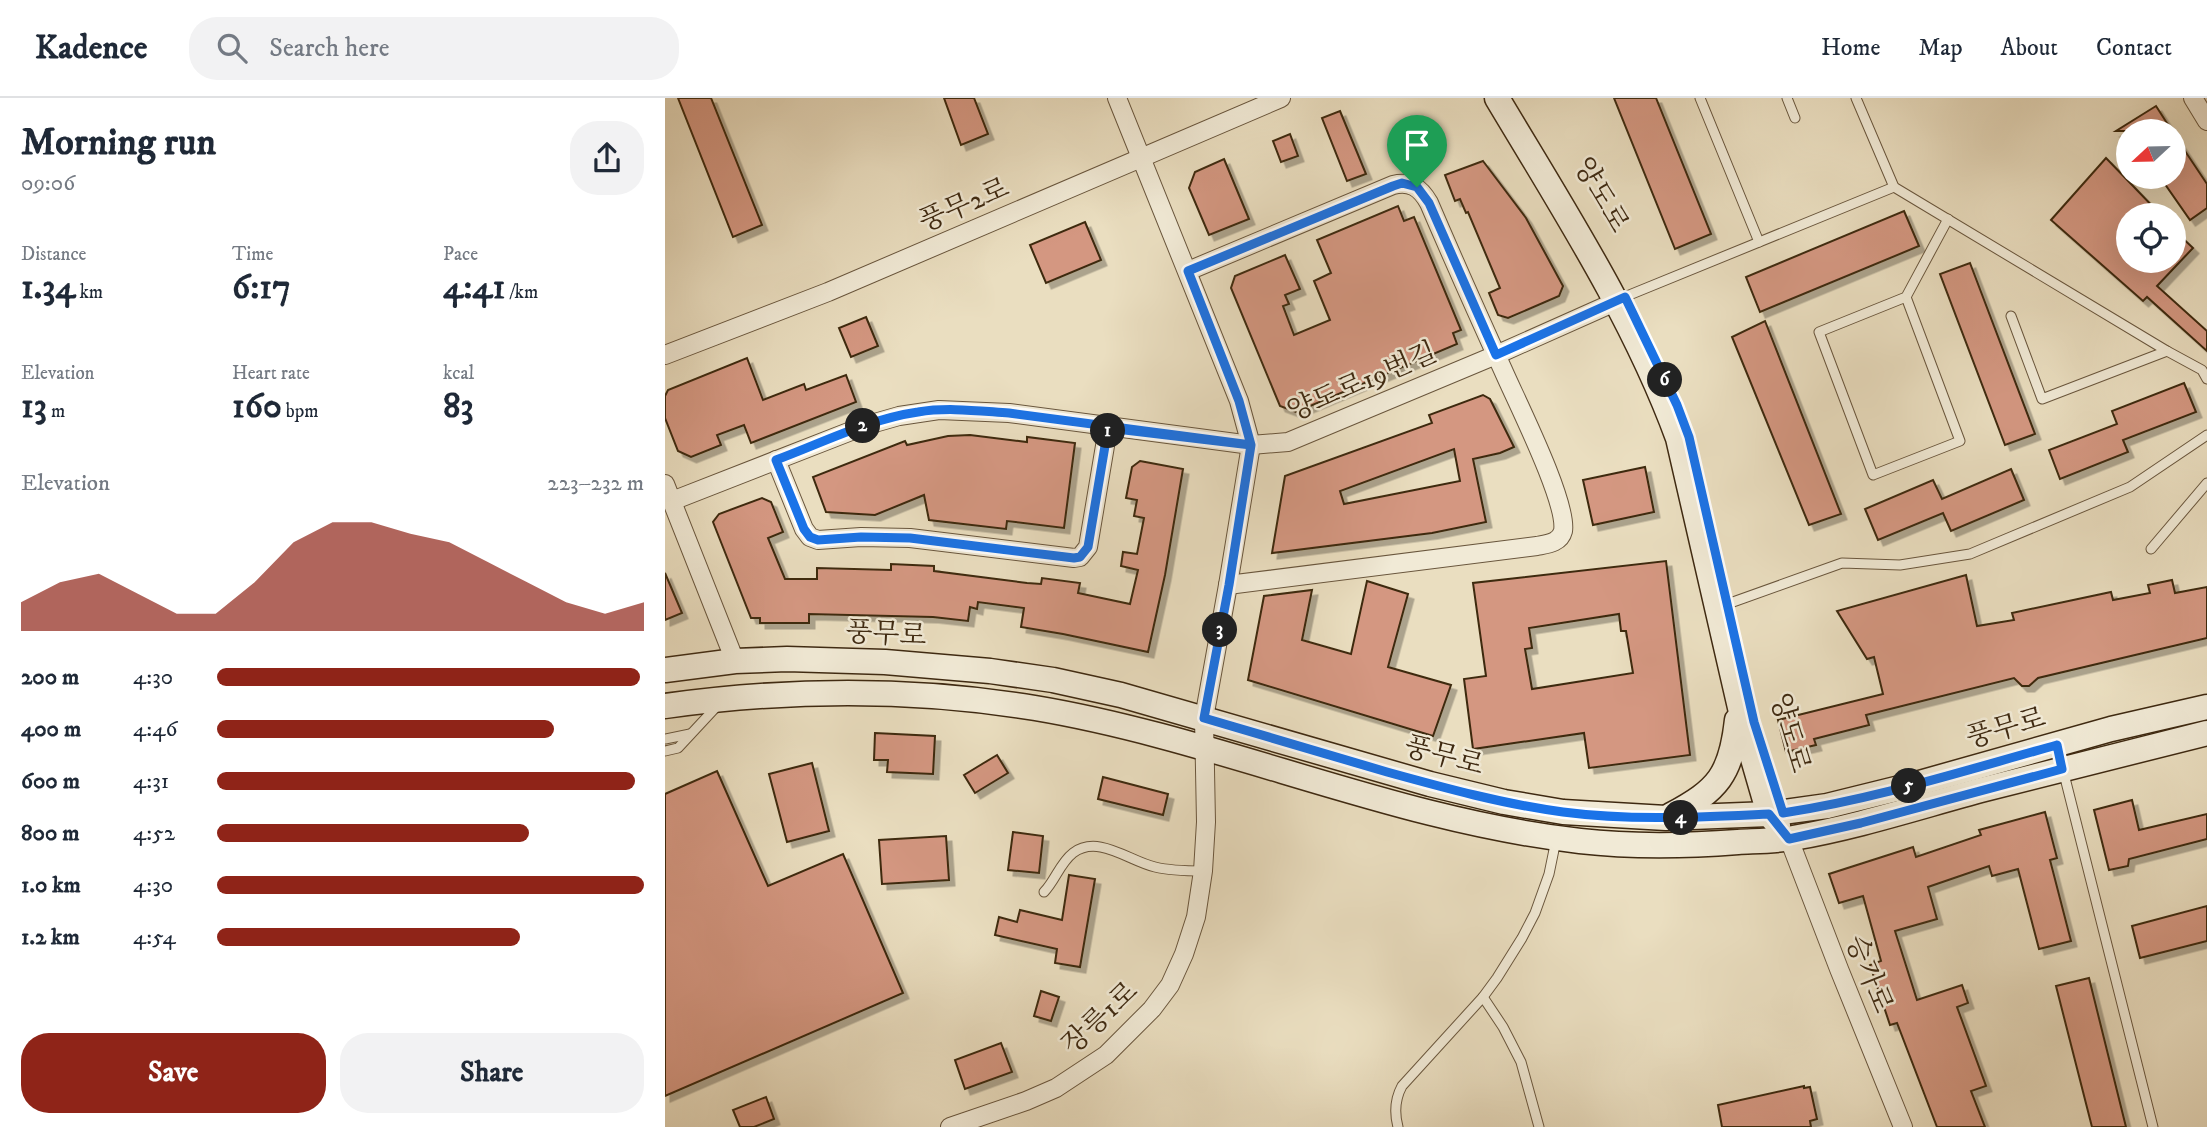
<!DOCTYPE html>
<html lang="en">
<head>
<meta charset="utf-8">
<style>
  body { margin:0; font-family:"IM FELL DW Pica","Noto Serif KR",serif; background:#f2f2f3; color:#1f2937; height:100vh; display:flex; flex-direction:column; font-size:26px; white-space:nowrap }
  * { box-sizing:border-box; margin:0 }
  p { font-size:23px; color:#747a83 }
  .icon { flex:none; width:38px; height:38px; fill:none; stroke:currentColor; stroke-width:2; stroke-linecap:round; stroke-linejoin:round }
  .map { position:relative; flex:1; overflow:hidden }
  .panel { display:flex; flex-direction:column; background:#fff; width:665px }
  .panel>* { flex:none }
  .needle { width:46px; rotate:248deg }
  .controls { position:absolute; left:1451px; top:21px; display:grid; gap:14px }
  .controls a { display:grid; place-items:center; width:70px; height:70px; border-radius:50%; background:#fff; box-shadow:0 7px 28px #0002; font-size:35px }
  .pin { position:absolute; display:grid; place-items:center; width:60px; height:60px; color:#fff; margin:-72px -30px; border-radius:50% 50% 50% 0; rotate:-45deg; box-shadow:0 0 7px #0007 }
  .pin .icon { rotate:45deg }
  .km { position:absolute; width:35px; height:35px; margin:-18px; border-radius:50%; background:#222; color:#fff; font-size:19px; line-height:35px; text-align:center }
  .round { display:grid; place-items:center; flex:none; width:74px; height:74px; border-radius:28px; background:#f2f2f3 }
  .overview { display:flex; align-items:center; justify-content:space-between; height:119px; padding:0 21px }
  h1 { font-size:38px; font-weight:700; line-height:52px }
  .figures { display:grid; grid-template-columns:repeat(3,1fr); gap:10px; height:119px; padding:7px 21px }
  .figures div { display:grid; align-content:center }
  .figures b { font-size:35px; font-weight:700 }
  .figures small { font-size:19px; font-weight:400 }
  .figures p { font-size:19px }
  .chart { height:196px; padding:14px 21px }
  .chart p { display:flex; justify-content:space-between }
  .chart svg { width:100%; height:126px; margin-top:7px; fill:#8f2418; opacity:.7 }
  .action { display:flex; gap:14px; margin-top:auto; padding:14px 21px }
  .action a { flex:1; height:80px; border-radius:28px; background:#8f2418; color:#fff; font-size:28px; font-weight:700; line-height:80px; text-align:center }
  .action a+a { background:#f2f2f3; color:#1f2937 }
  ul { padding:0 21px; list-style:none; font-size:23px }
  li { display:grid; grid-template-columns:112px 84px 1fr; align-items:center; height:52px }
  li i { height:18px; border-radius:9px; background:#8f2418 }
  header { display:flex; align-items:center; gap:42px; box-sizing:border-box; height:98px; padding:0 35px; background:#fff; border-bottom:2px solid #e0e1e3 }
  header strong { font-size:33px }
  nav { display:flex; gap:38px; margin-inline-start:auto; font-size:24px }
  .search { width:490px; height:63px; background:#f2f2f3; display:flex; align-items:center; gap:18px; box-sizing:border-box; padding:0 24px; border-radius:28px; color:#747a83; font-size:26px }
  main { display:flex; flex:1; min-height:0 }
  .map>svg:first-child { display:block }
  .building { fill:#d49781; stroke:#3e2911; stroke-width:2; fill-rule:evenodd; filter:url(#shadow) }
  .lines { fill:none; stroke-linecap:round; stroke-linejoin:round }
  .lane-casing { stroke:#69563d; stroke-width:11 }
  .street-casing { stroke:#69563d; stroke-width:20 }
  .secondary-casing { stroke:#3e2911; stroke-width:27 }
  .lane { stroke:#f1ead6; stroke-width:9 }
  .street { stroke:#f1ead6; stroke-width:18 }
  .secondary { stroke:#f1ead6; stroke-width:24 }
  .route-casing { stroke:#fff; stroke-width:14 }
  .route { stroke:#1a73e8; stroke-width:9 }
  .labels { text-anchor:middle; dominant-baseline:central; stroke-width:5; stroke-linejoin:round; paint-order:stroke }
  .street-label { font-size:28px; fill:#3e2911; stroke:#f1ead6 }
</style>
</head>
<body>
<header>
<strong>Kadence</strong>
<div class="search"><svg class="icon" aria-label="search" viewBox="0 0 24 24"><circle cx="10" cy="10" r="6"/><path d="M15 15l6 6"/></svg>Search here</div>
<nav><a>Home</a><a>Map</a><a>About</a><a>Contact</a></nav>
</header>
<main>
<section class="panel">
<div class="overview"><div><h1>Morning run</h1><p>09:06</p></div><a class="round"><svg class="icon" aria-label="share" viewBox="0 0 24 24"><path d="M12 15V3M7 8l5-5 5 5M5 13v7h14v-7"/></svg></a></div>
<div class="figures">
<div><p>Distance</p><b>1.34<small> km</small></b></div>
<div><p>Time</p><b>6:17</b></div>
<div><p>Pace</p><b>4:41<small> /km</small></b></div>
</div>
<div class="figures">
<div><p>Elevation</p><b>13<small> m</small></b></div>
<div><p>Heart rate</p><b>160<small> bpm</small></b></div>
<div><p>kcal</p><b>83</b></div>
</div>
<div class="chart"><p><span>Elevation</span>223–232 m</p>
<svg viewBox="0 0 160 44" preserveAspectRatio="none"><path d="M0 44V34L10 27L20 24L30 31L40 38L50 38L60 27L70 13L80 6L90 6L100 10L110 13L120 20L130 27L140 34L150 38L160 34V44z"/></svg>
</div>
<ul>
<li><b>200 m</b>4:30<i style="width:99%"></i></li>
<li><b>400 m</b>4:46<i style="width:79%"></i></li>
<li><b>600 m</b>4:31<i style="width:98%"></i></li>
<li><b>800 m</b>4:52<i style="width:73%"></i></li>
<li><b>1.0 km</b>4:30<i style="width:100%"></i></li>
<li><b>1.2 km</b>4:54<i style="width:71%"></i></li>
</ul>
<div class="action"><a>Save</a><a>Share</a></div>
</section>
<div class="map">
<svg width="1542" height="1029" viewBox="0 0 1542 1029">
  <defs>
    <filter id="shadow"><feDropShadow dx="5.5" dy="5.5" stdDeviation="0" flood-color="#0004"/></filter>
  </defs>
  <rect width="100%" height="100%" fill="#eadec0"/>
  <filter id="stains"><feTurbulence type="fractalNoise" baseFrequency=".00286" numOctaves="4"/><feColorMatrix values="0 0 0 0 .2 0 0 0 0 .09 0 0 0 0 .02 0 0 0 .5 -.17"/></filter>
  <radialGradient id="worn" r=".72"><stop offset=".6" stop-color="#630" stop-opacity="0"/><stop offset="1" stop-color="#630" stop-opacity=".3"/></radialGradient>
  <g class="building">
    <path d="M13,0H46L97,127L68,139Z"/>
    <path d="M279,0H309L323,36L296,47Z"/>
    <path d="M949,0H991L1046,136L1010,151Z"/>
    <path d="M1491,8L1507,33H1451Z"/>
    <path d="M675,13L701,76L682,83L657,20Z"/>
    <path d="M1508,35L1542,86V110L1525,122L1495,79H1508Z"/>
    <path d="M625,36L633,58L616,64L608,43Z"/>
    <path d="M1441,60L1496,117H1463V163H1508V131L1528,150L1492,188L1542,233V253L1482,199L1478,203L1386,122Z"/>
    <path d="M559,61L584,121L544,137L524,90L530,74Z"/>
    <path d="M818,63L861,120L898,188L894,198L843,220L833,217L824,195L835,190L803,114L801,115L795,101L790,103L780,77Z"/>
    <path d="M733,108L739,123L749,119L796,232L788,235L792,246L631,314L615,308L566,190L570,178L620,157L635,191L620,197L624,206L618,208L629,237L665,222L649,183L666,175L652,142Z"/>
    <path d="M1239,113L1254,148L1095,214L1081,179Z"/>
    <path d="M420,124L436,162L381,185L365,147Z"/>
    <path d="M1305,165L1370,336L1340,347L1275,176Z"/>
    <path d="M201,219L213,248L186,259L174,230Z"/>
    <path d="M1100,223L1176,416L1144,427L1067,239Z"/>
    <path d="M82,260L98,302L139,286L141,292L181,277L191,304L86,345L79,327L52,337L56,347L26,359L13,353L0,320V298L3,292Z"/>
    <path d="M1519,285L1531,314L1458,342L1463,354L1395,381L1384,352L1452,326L1447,313Z"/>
    <path d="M818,297L825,301L849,349L835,355L808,361L821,424L767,435L607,455L620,378L767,325L764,317ZM789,351L795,383L679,406L675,393Z"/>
    <path d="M305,337L362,344V339L410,345L399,430L342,423L341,431L264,422L259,397L210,417L161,414L148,379L240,343L242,347L283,338Z"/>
    <path d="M475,363L518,371L500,477L483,554L398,536L356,529L359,510L313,504L312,511L305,509L303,523L268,519L144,516V525H95V520H86L48,424L54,416L97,400L106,404L118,434L103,440L120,481H152V470L226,472V466L269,468V473L362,485L376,486L377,480L415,485L413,495L465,506L473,472L456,468L458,454L472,456L479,420L469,418L472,402L461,400L467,369Z"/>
    <path d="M980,369L989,414L928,427L918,382Z"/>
    <path d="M1346,371L1359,402L1286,433L1278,415L1213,442L1200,411L1268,382L1277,401Z"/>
    <path d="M1001,463L1025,657L924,670L919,635L808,651L799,581L821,578L808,485ZM954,516L956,533H961L968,575L867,591L860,551L867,550L864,530Z"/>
    <path d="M0,475L17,515L0,522Z"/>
    <path d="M1301,477L1312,528L1349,522L1347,515L1446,494L1448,502L1485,495L1483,487L1507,482L1510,495L1542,489V540L1373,580L1364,588H1357L1349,580L1201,617L1204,627L1149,641L1151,647L1121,654L1113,622L1218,596L1209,559L1202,561L1172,513Z"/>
    <path d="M702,483L743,496L723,569L786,587L768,638L583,582L599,498L647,492L637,542L686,556Z"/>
    <path d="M210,635L270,638L268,676L222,674L223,662H209Z"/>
    <path d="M332,657L343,675L310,695L299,677Z"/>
    <path d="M147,665L164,733L122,744L104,676Z"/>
    <path d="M52,673L103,788L178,756L238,895L0,998V696Z"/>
    <path d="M438,679L503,696L498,717L433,701Z"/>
    <path d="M1467,702L1474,732L1542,716V741L1464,761L1463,768L1444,772L1429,712Z"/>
    <path d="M1380,714L1392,760L1385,762L1406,843L1374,851L1353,771L1327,778L1324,768L1263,789L1272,821L1230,833L1252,902L1297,887L1303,905L1292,909L1321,988L1306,993L1320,1029H1272L1232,925L1225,927L1205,867L1216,863L1198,798L1174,805L1164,776L1248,749L1251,759L1316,737L1314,732Z"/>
    <path d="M348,734L378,738L374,775L343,772Z"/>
    <path d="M281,738L284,782L217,786L214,742Z"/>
    <path d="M404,777L430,781L415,869L390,865L392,851L330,837L334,819L352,824L355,812L397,822Z"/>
    <path d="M1542,808V843L1475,860L1467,828Z"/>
    <path d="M1424,880L1461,1029H1427L1391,888Z"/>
    <path d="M376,893L394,899L386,923L369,918Z"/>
    <path d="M336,945L347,974L300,991L290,962Z"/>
    <path d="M1139,988V990L1145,989L1152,1021L1145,1023L1146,1029H1057L1053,1007Z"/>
    <path d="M101,999L109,1021L89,1029H75L68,1012Z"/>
  </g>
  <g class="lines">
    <defs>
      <g id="lane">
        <path d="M1035,0L1094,144"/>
        <path d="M1122,0L1130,20"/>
        <path d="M1191,0L1229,89L1502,253L1537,272L1542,281"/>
        <path d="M1241,199L1154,234L1208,377L1295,343L1241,199L1283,121"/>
        <path d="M952,202L1229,89"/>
        <path d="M1346,218L1377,301L1502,253"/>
        <path d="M1486,451L1542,385"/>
        <path d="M1054,509L1177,465L1235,467L1305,456L1465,389L1542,337"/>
        <path d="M0,641L25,636"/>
        <path d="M0,653L13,650L53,607"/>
        <path d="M1398,672L1488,1029"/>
        <path d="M379,794C390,783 395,765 408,755C433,736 464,763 490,769C506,773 522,773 538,773"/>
        <path d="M818,899L838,929L856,964L874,1029"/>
        <path d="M733,1029C729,1014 730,1001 737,988L818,899L832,880L857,840L870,815L884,776L891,742"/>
      </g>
      <g id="street">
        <path d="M1528,0L1542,23"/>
        <path d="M523,173L728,87C745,83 755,89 764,105C788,161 813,217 838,272C851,302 903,405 898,433C895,445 882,446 872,448L563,487"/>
        <path d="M0,257L163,194L616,0"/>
        <path d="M111,362L139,431L145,439L153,442L196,439L245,440L409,460L415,459L423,449L443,330"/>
        <path d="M0,386L70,563"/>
        <path d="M7,403L199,328L234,318L274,312L344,315L586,347L623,344L831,257L950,204"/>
        <path d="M1124,741L1174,871L1238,1029"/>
        <path d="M285,1029L361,1003L391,990L441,957L487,911L505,887L519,856L531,819L538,773L541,724L539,620L563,487L586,347L574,303L452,0"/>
      </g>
      <g id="secondary">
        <path d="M832,0C897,109 969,220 1013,340L1082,640L1104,716L1113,727"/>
        <path d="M0,572L70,563L122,561L220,564L325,573L388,582L456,597L765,686L839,704L898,714L1001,720L1104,716L1162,708L1251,686L1446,631L1542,609"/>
        <path d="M0,608C122,591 249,590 370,610C555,641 728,722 915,743C968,749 1020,748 1073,744C1091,743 1110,743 1128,740C1193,729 1256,708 1320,691C1394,672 1468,653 1542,635"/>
        <path d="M1006,717C1053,692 1066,677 1072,622"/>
      </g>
    </defs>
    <use href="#lane" class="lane-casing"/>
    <use href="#street" class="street-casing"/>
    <use href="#secondary" class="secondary-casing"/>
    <use href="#lane" class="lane"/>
    <use href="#street" class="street"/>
    <use href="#secondary" class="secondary"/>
  </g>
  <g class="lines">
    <defs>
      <path id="route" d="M752,89L737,85L728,88L523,173L574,303L586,347L443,330L423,449L415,459L409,460L245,440L196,439L153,442L145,439L139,431L111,362C157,345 204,321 253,314C283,309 314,313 344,315L586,347L564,487L539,620C600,638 661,656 722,674C780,690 838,706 898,714C966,723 1035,719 1104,716L1124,741L1196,725L1397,671L1392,647C1301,672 1211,701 1118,715L1089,624L1024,339L1012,307L960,199L831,257L764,105L752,89"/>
    </defs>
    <use href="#route" class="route-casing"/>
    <use href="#route" class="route"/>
  </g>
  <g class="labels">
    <g class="street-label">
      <text transform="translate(936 97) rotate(60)">양도로</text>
      <text transform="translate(299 107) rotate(-23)">풍무2로</text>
      <text transform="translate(697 284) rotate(-23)">양도로19번길</text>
      <text transform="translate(221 536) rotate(3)">풍무로</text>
      <text transform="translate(1341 630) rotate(-16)">풍무로</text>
      <text transform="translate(1125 635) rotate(74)">양도로</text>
      <text transform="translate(779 658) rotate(15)">풍무로</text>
      <text transform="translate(1204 876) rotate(68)">승가로</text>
      <text transform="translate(435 920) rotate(-43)">장릉1로</text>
    </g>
  </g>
  <rect width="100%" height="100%" filter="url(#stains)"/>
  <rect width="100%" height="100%" fill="url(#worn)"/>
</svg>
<div class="controls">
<a><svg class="needle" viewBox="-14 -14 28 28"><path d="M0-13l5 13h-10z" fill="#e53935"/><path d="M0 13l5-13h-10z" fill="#747a83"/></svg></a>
<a><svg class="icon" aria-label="locate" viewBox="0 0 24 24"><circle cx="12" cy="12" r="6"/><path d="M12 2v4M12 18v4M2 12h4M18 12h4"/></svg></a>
</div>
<div class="pin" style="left:752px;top:89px;background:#1e9e55"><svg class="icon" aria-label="arrive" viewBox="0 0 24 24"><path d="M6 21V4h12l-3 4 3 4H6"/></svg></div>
<b class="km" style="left:443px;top:333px">1</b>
<b class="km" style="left:198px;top:328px">2</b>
<b class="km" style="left:555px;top:532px">3</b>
<b class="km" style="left:1016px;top:720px">4</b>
<b class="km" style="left:1244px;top:688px">5</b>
<b class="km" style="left:1000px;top:282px">6</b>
</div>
</main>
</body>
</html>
